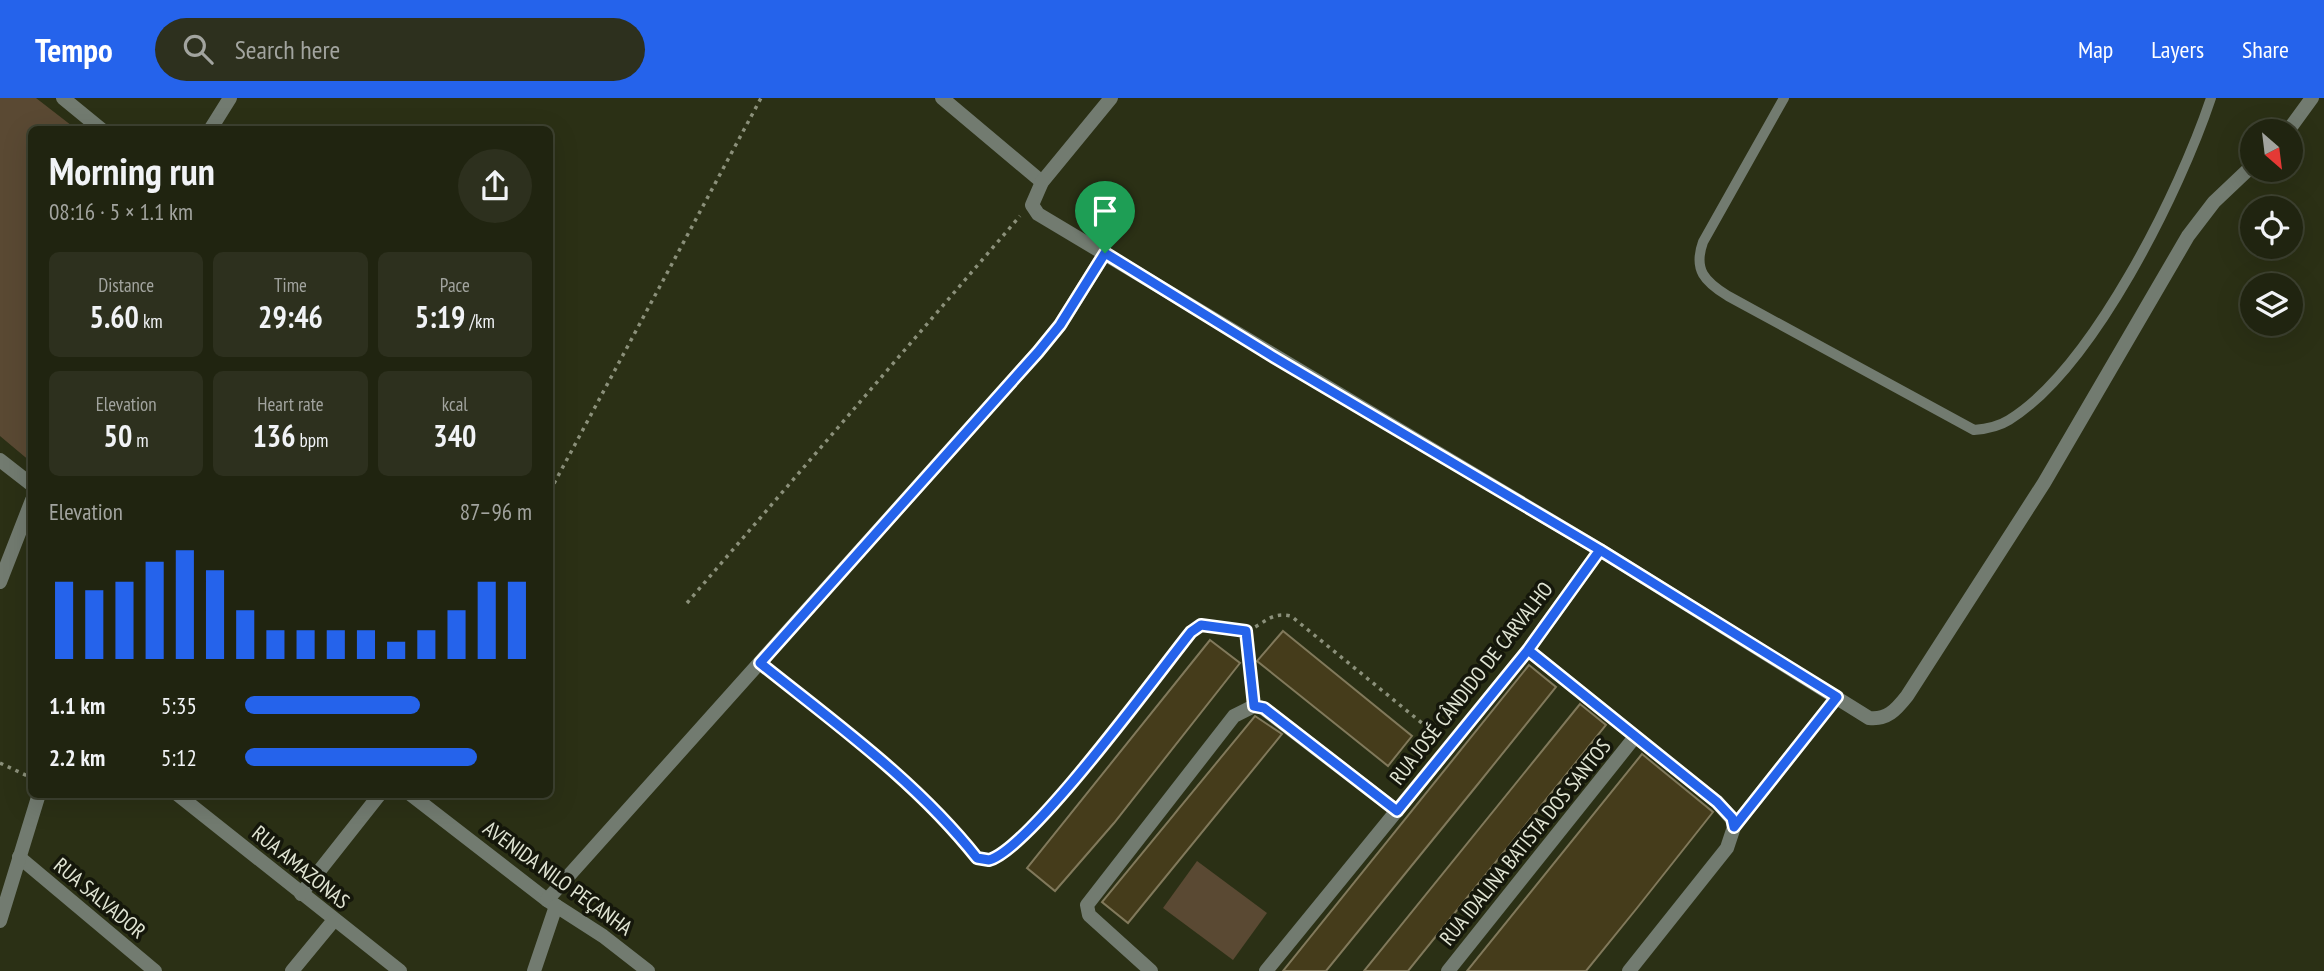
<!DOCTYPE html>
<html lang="en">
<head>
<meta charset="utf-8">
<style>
  body { margin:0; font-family:"PT Sans Narrow",sans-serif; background:#2d301e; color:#f1f3f6; height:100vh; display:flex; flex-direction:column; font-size:26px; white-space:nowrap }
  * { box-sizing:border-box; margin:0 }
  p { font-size:23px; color:#a2a49f }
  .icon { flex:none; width:38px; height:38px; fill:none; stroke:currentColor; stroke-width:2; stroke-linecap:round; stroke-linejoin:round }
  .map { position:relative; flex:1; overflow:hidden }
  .panel { position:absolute; left:28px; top:28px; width:525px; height:672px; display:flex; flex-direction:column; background:#202410; border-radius:10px; box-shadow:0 7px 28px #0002,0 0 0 2px #3d4130 }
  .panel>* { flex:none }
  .needle { width:46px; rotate:152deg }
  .controls { position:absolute; left:2240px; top:21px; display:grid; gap:14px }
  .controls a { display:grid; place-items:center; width:63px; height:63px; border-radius:50%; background:#202410; box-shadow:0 7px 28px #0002,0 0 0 2px #3d4130; font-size:35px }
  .pin { position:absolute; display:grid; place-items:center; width:60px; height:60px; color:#fff; margin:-72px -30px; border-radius:50% 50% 50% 0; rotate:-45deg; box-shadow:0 0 7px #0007 }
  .pin .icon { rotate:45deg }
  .round { display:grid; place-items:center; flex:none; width:74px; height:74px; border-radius:37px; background:#2d301e }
  .headline { display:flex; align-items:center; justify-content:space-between; height:119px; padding:0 21px }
  h1 { font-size:38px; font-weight:700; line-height:52px }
  .stats { display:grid; grid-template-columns:repeat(3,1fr); gap:10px; height:119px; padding:7px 21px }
  .stats div { display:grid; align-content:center; border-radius:10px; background:#2d301e; text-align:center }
  .stats b { font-size:30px; font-weight:700 }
  .stats small { font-size:19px; font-weight:400 }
  .stats p { font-size:19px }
  .chart { height:196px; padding:14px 21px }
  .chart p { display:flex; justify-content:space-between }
  .chart svg { width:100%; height:126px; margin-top:7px; stroke:#2563eb; stroke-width:6 }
  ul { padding:0 21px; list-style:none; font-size:23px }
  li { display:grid; grid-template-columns:112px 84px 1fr; align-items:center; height:52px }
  li i { height:18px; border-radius:9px; background:#2563eb }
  header { display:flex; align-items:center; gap:42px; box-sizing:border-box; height:98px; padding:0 35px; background:#2563eb; color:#fff }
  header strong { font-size:33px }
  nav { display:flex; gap:38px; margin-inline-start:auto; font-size:24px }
  .search { width:490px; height:63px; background:#2d301e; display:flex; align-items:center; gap:18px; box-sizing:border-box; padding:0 24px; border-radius:38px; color:#a2a49f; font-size:26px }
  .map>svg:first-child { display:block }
  .green { fill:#5a4933 }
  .building { fill:#453c1b; stroke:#81795b; stroke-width:2 }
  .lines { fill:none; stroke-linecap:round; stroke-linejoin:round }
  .path { stroke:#8b907a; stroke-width:3.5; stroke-dasharray:3.5 5; stroke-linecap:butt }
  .lane { stroke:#727b70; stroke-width:10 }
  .street { stroke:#727b70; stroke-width:14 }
  .route-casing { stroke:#fff; stroke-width:14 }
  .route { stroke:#2563eb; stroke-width:9 }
  .labels { text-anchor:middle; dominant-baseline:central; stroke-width:7; stroke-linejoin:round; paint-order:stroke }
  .street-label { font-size:21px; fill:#e1e5d4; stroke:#15170b }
</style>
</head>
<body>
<header>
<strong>Tempo</strong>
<div class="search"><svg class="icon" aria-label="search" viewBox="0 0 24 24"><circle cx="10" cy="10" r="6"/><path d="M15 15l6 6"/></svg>Search here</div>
<nav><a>Map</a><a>Layers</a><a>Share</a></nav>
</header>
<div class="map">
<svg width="2324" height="873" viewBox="0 0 2324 873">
  <rect width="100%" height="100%" fill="#2b3015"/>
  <g class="green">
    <path d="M0,0H36L76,31L32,32L31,364L0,338Z"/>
    <path d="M1197,763L1267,815L1233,862L1163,810Z"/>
  </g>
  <g class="building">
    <path d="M1283,533L1412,638L1388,668L1257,563Z"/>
    <path d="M1210,542L1240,565L1114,725L1055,793L1027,770Z"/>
    <path d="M1529,567L1556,589L1478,686L1326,873H1283Z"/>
    <path d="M1580,606L1606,627L1528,724L1408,873H1364Z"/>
    <path d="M1255,618L1282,636L1128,825L1102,804Z"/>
    <path d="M1642,656L1713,714L1637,810L1586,873H1467Z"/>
  </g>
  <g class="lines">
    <g class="path">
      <path d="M550,393L761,0"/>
      <path d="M687,505L1020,118"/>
      <path d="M1246,533L1252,594"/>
      <path d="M773,575C844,632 920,686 977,760L989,762L1007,753L1083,672L1191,534L1201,527C1216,526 1230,538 1245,533C1264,528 1269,513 1291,518L1439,639"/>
      <path d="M0,665L32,680"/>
    </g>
    <path class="lane" d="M1784,0L1703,144C1693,172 1705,184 1728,198L1974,332C1986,331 1998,329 2009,322C2093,270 2180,93 2211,0"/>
    <g class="street">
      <path d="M63,0L102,32"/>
      <path d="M942,0L1042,84"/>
      <path d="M1111,0L1042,84L1032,107L1038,116L1600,452L1869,620C1887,622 1896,612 1907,598L2044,385L2188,138L2214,104L2252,68"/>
      <path d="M210,32L230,0"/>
      <path d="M2288,33L2312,0"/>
      <path d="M0,362L32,387"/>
      <path d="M0,484L32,402"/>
      <path d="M1528,552L1717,704L1732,721L1734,729"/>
      <path d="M177,696L400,873"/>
      <path d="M410,696L547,802L603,838L648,873"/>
      <path d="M19,759L155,873"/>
      <path d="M301,796L380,696"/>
      <path d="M547,802L1038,254L1060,227L1105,155"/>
      <path d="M0,823L39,696"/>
      <path d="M292,873L334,822"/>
      <path d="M534,873L556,808"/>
      <path d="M1151,873L1089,817L1087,807L1234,618L1254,608L1263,610L1397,713"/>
      <path d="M1266,873L1528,552L1600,452"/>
      <path d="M1448,873L1634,640"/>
      <path d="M1629,873L1727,750L1734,729L1837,599"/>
    </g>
  </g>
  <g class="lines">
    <defs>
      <path id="route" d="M1105,155L1060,227L1038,254L760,565C836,626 916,683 977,760L989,762C1030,751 1158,575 1191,534L1201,527L1246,533L1254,608L1264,610L1397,713L1528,552L1600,452L1837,599L1734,729L1732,720L1717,704L1528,552L1600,452L1272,258L1105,155"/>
    </defs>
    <use href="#route" class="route-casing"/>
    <use href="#route" class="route"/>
  </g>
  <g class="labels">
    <g class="street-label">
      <text transform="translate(1471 585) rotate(-52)">RUA JOSÉ CÂNDIDO DE CARVALHO</text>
      <text transform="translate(1525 744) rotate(-51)">RUA IDALINA BATISTA DOS SANTOS</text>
      <text transform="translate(301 769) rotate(39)">RUA AMAZONAS</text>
      <text transform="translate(558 780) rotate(36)">AVENIDA NILO PEÇANHA</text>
      <text transform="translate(100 800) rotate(40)">RUA SALVADOR</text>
    </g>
  </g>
</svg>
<div class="controls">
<a><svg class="needle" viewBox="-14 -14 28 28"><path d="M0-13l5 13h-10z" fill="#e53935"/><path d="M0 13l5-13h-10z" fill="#a2a49f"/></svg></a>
<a><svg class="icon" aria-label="locate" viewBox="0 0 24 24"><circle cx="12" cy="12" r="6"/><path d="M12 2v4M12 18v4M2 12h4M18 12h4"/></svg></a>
<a><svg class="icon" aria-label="layers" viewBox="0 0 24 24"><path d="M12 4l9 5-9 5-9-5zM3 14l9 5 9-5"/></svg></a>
</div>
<div class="pin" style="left:1105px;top:155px;background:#1e9e55"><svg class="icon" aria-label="arrive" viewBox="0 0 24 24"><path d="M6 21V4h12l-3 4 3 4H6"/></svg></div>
<section class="panel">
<div class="headline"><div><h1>Morning run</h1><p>08:16 · 5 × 1.1 km</p></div><a class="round"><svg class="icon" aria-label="share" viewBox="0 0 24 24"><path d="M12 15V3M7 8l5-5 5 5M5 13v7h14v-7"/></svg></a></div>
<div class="stats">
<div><p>Distance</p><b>5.60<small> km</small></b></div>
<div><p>Time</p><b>29:46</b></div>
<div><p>Pace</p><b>5:19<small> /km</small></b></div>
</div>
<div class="stats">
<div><p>Elevation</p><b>50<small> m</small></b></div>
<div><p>Heart rate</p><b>136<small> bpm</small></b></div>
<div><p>kcal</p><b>340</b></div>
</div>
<div class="chart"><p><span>Elevation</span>87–96 m</p>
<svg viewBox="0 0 160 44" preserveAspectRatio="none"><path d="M5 44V17M15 44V20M25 44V17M35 44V10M45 44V6M55 44V13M65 44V27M75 44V34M85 44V34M95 44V34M105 44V34M115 44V38M125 44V34M135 44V27M145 44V17M155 44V17"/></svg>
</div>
<ul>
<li><b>1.1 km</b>5:35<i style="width:61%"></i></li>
<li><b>2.2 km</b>5:12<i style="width:81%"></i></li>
</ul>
</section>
</div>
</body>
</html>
